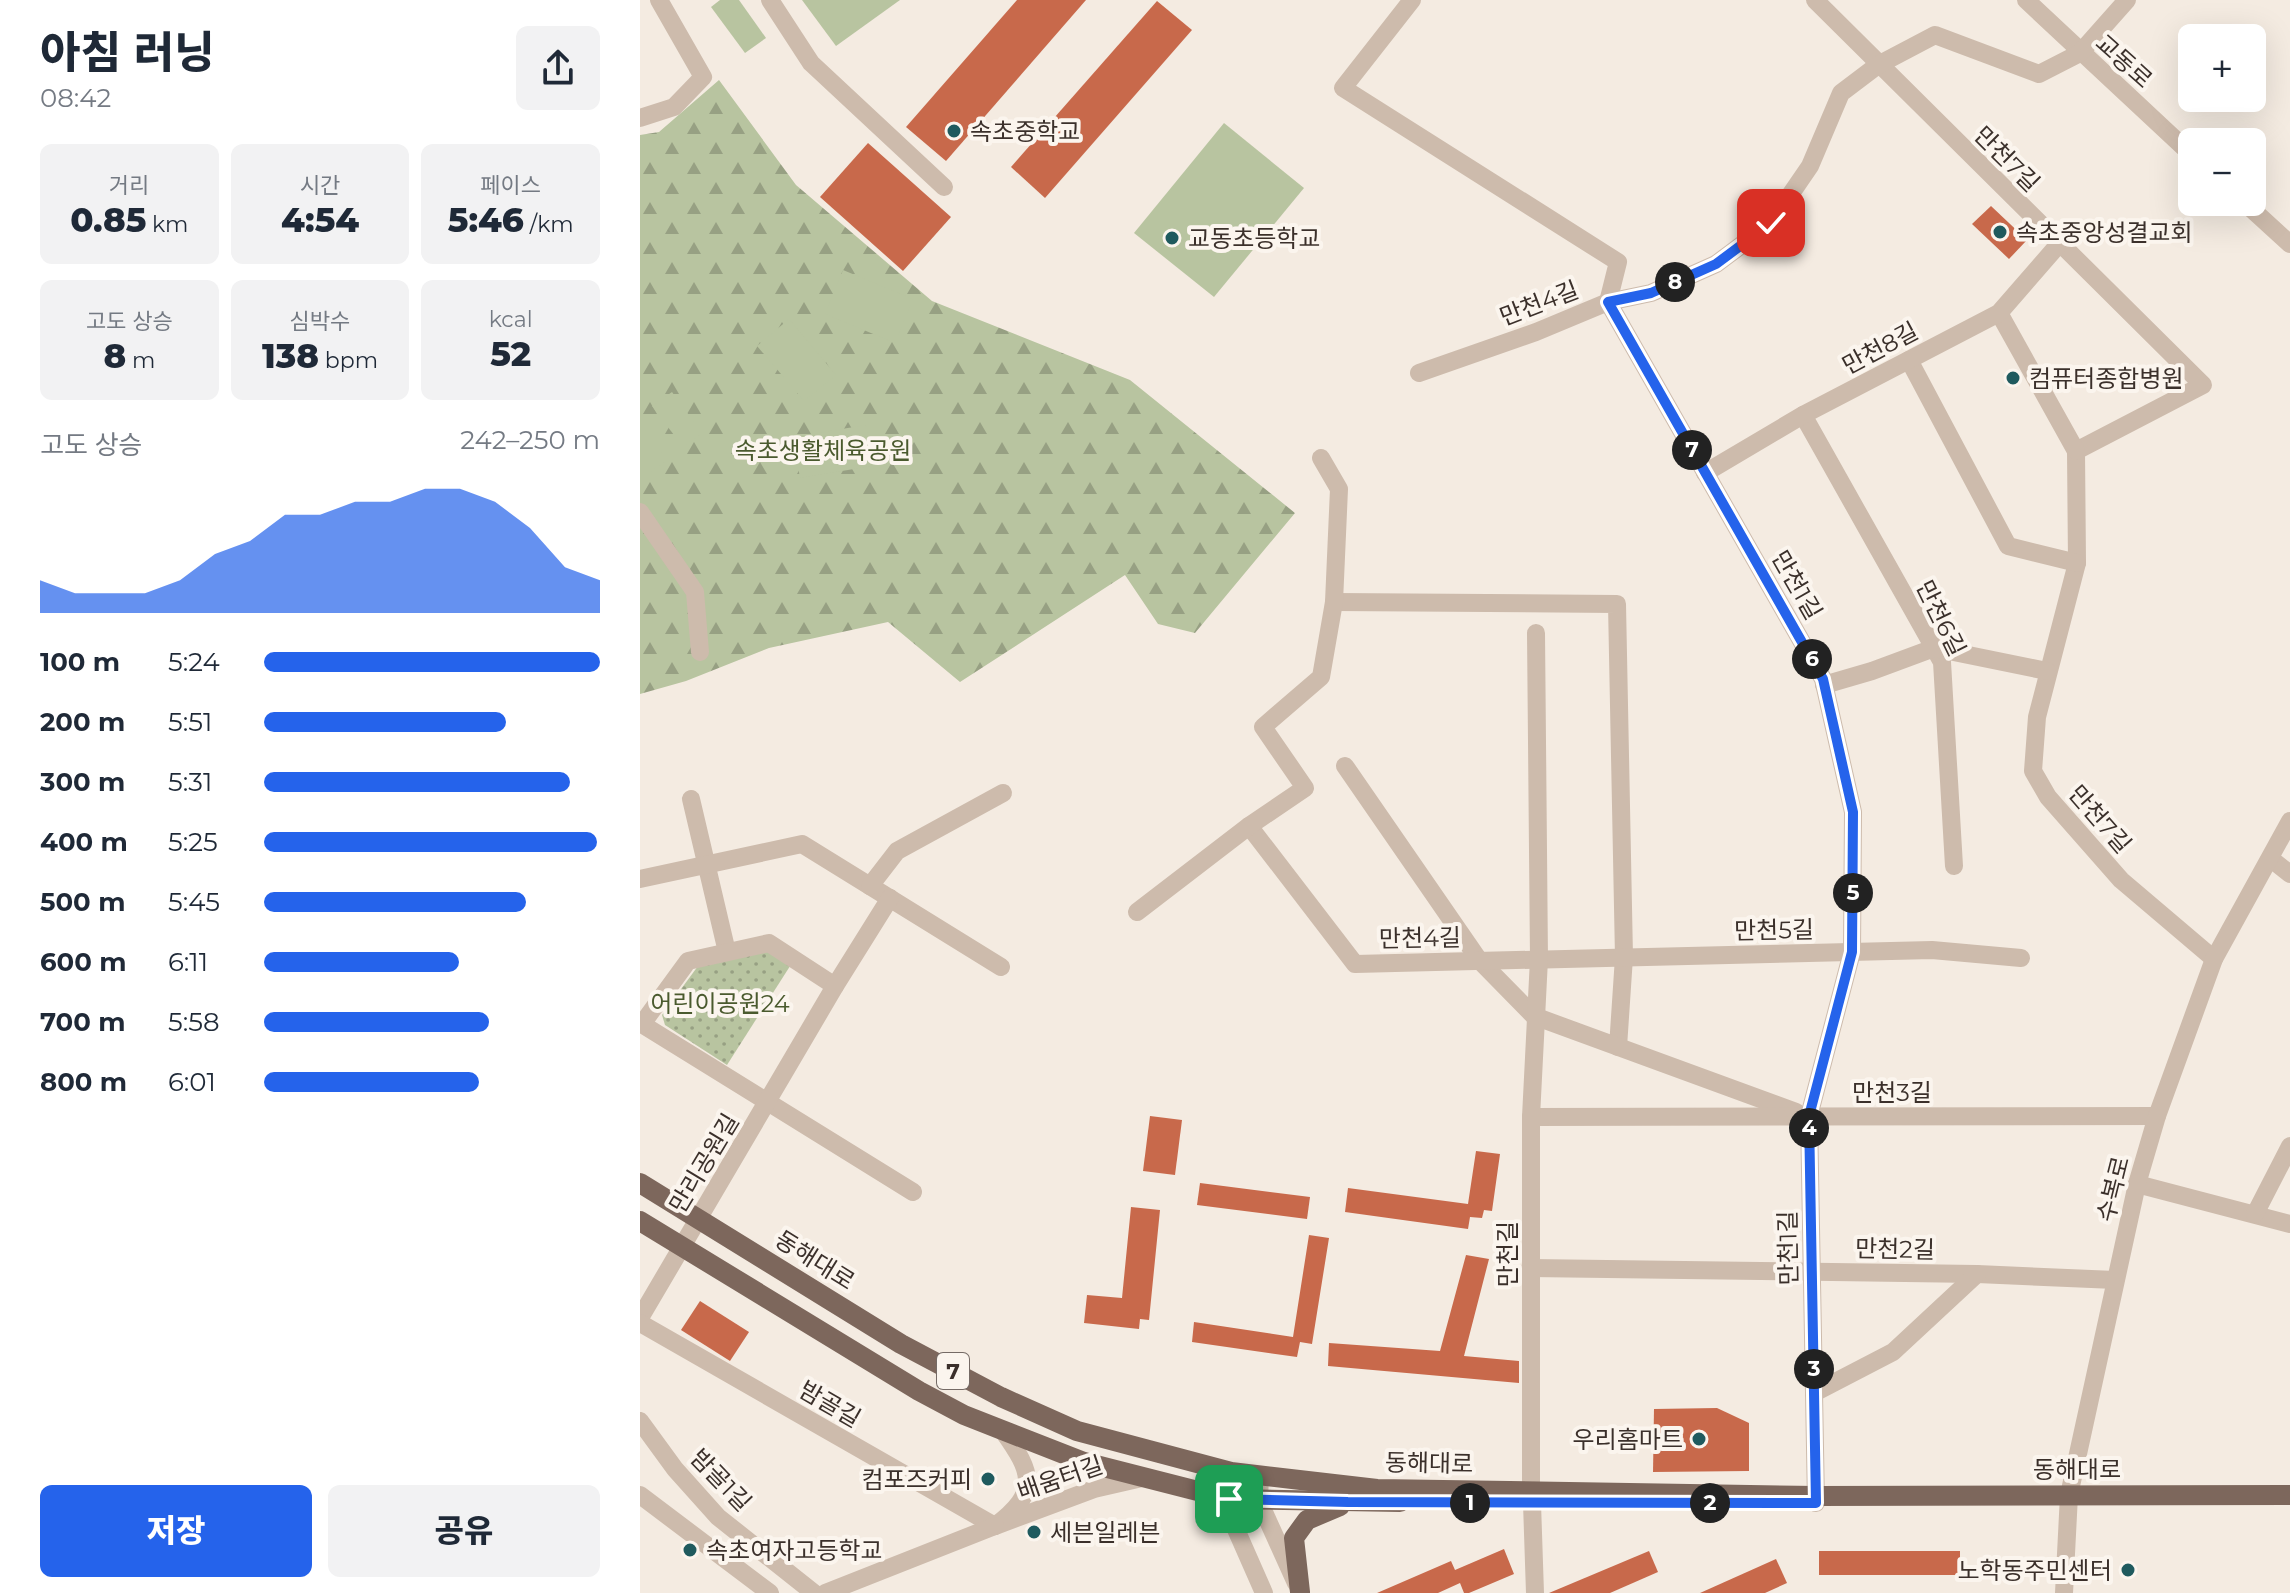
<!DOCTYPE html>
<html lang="ko">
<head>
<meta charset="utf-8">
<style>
  body { margin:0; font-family:Montserrat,"Noto Sans KR",sans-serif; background:#f2f2f3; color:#1f2937; height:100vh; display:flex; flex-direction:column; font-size:30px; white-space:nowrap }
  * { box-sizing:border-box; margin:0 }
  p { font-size:26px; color:#747a83 }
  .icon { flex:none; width:44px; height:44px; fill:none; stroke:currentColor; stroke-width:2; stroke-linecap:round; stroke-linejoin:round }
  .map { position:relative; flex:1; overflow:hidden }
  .side { display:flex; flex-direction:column; background:#fff; width:640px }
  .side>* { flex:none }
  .fabs { position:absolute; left:1538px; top:24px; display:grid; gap:16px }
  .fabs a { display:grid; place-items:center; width:88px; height:88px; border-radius:12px; background:#fff; box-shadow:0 8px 32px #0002; font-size:40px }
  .pin { position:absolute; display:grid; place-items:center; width:68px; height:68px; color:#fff; margin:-34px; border-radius:16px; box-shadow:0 4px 12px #0006 }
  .km { position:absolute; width:40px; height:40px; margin:-20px; border-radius:50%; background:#222; color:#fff; font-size:22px; line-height:40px; text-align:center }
  .round { display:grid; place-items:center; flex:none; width:84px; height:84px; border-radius:12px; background:#f2f2f3 }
  .summary { display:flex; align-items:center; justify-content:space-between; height:136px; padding:0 40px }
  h1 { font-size:44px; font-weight:800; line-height:60px }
  .metrics { display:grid; grid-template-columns:repeat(3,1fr); gap:12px; height:136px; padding:8px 40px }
  .metrics div { display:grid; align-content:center; border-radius:12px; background:#f2f2f3; text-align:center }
  .metrics b { font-size:34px; font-weight:800 }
  .metrics small { font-size:22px; font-weight:400 }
  .metrics p { font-size:22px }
  .chart { height:224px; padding:16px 40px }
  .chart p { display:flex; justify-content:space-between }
  .chart svg { width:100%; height:144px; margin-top:8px; fill:#2563eb; opacity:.7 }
  .action { display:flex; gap:16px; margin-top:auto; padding:16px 40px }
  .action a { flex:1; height:92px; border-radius:12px; background:#2563eb; color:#fff; font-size:32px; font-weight:800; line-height:92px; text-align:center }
  .action a+a { background:#f2f2f3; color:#1f2937 }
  ul { padding:0 40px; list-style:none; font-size:26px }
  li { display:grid; grid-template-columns:128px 96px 1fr; align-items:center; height:60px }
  li i { height:20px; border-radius:10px; background:#2563eb }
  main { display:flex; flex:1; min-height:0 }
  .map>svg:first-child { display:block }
  .forest { fill:url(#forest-firs) }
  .park { fill:url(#park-dots) }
  .pitch { fill:#b8c4a0 }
  .building { fill:#c8694b }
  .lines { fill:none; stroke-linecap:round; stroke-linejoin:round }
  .minor { stroke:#cdbbac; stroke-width:18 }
  .major { stroke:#7d675c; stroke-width:20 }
  .route-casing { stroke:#fff; stroke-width:16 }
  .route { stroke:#2563eb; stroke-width:10 }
  .poi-dot { fill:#1f5a5e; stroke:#fbf5ee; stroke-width:3 }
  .labels { text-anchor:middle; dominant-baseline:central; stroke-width:8; stroke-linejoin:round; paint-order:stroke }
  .shield { fill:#fbf5ee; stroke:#756b66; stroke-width:2 }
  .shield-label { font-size:22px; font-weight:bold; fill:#3b302b }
  .street-label { font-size:24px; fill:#3b302b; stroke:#fbf5ee }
  .poi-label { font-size:24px; fill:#3b302b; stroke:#fbf5ee; text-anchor:start }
  .park-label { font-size:24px; fill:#4a5a2e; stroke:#fbf5ee }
</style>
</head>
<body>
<main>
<section class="side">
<div class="summary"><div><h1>아침 러닝</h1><p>08:42</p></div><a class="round"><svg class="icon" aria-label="share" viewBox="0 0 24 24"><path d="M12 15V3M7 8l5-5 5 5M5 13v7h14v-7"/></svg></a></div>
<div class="metrics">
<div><p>거리</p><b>0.85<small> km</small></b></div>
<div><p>시간</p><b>4:54</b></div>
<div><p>페이스</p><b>5:46<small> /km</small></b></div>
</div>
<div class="metrics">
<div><p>고도 상승</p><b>8<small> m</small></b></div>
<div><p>심박수</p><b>138<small> bpm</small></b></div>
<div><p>kcal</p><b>52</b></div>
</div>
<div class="chart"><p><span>고도 상승</span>242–250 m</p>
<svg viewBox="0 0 160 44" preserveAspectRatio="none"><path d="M0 44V34L10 38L20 38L30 38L40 34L50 26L60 22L70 14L80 14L90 10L100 10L110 6L120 6L130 10L140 18L150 30L160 34V44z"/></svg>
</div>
<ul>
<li><b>100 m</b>5:24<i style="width:100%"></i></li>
<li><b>200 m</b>5:51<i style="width:72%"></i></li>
<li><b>300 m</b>5:31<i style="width:91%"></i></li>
<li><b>400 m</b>5:25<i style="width:99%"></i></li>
<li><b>500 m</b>5:45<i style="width:78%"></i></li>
<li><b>600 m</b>6:11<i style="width:58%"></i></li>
<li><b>700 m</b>5:58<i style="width:67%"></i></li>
<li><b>800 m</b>6:01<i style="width:64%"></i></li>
</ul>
<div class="action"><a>저장</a><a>공유</a></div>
</section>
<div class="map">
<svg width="1650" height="1593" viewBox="0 0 1650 1593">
  <defs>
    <pattern id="forest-firs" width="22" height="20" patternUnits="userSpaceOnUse" patternTransform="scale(2)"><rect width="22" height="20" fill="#b8c4a0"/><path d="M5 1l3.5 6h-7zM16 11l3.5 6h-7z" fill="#97a083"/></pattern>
    <pattern id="park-dots" width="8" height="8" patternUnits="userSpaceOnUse" patternTransform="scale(2)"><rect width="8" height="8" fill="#b8c4a0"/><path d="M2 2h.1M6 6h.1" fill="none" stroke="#97a083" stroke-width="1.8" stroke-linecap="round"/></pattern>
  </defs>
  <rect width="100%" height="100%" fill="#f4ebe1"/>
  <path class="forest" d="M79,80L156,185L292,301L490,380L655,513L555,633L518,624L485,575L320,682L248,622L129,648L46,681L0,694V135L19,132Z"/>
  <path class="park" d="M130,951L152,963L87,1065L25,1025L22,1015L58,966Z"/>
  <g class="pitch">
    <path d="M80,0H99L126,38L105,53L71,7Z"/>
    <path d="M162,0H260L196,46Z"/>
    <path d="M584,123L664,188L574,297L494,233Z"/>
    <path d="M203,270L273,299L255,343L185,314Z"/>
    <path d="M149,319L196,375L164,401L117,346Z"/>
    <path d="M32,392L62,433L43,447L12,406Z"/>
    <path d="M0,423L27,460L8,474L0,463Z"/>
    <path d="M226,425L232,466L160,478L153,437Z"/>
  </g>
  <g class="building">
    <path d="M377,0H446L306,161L266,127Z"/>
    <path d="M517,1L552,30L405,198L371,167Z"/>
    <path d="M228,143L311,217L263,271L180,197Z"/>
    <path d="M1351,206L1387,240L1369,259L1332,224Z"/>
    <path d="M510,1116L542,1120L535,1175L503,1171Z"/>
    <path d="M836,1151L860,1154L852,1211L844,1210L842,1218L830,1217L828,1229L705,1212L708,1188L828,1204Z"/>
    <path d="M560,1183L670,1197L667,1219L557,1205Z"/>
    <path d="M491,1207L520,1210L509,1320L500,1319L499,1329L444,1323L447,1295L482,1298Z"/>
    <path d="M669,1235L689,1238L672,1344L660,1342L657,1357L552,1342L554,1322L653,1337Z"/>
    <path d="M826,1255L849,1259L824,1356L879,1361V1383L688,1366L689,1343L800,1351Z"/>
    <path d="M60,1301L109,1332L90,1361L41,1330Z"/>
    <path d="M1077,1408L1109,1423V1471L1013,1472L1014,1409Z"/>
    <path d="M864,1549L874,1574L829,1593H824L820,1583L798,1593H737L811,1561L815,1570Z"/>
    <path d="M1009,1551L1018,1572L970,1593H909Z"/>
    <rect x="1179" y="1551" width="141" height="24"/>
    <path d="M1136,1559L1147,1583L1125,1593H1060Z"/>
  </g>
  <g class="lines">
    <g class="minor">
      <path d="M130,0L171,63L304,187"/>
      <path d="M772,0L703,88L978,262L968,302L1183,679L1213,812L1212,952L1169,1116L1176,1503"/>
      <path d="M1175,0L1563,385L1436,451L1437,563L1397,717L1393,771L1408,797L1481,880L1574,959"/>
      <path d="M1386,0L1552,155"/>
      <path d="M0,118L34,107L63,77L19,0"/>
      <path d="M1604,202L1650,244"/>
      <path d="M1359,313L1436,451"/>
      <path d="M1269,360L1368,546L1437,563"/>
      <path d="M779,373L896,332L968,302L1011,293L1076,264L1131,223L1170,166L1201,93L1238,65L1295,35L1399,74L1440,53L1487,0"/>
      <path d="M1163,415L1302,662L1314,866"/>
      <path d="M1065,473L1163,415L1359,313L1419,244"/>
      <path d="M0,512L55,592L60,652"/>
      <path d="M694,602L977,604L984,957L978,1047"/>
      <path d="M1184,685L1232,671L1294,648L1407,671"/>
      <path d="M705,766L839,960L894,1016L1156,1112"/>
      <path d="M51,799L87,952"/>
      <path d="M609,826L715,964L1292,950L1381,958"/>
      <path d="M1631,859L1650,874"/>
      <path d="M0,879L162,844L361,967"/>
      <path d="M230,886L257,851L363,793"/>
      <path d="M497,912L609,826L665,788L623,727L681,677L694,602L699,489L681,458"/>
      <path d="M0,1023L273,1192"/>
      <path d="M2,1024L48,961L129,943L195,986"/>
      <path d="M891,1117L1517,1116"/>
      <path d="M1497,1184L1650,1224"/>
      <path d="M1615,1214L1650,1146"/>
      <path d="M890,1268L1337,1274L1475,1280"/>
      <path d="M0,1318L195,986L250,898"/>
      <path d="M0,1323L355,1526"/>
      <path d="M1174,1393L1253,1352L1337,1274"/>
      <path d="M0,1421L35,1469L78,1517L174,1593"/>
      <path d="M363,1431C393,1473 400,1492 355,1526L454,1489L502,1478"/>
      <path d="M591,1472V1518L624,1593"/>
      <path d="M620,1475L619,1501L656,1583"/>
      <path d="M891,1491V1117L899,959L896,633"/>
      <path d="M0,1495L130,1593"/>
      <path d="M892,1503L895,1593"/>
      <path d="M185,1593L355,1526"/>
      <path d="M1424,1593L1429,1495L1497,1184L1517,1116L1574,959L1650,821"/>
    </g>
    <g class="major">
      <path d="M0,1183L261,1344L361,1397L437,1431L591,1472L737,1489L1176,1496L1650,1495"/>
      <path d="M0,1221L279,1391L324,1415L444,1462L589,1499L760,1502"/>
      <path d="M660,1592L654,1538L667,1520L700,1506"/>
    </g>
  </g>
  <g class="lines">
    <defs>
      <path id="route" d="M589,1499L708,1502L1176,1503L1169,1116L1212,952L1213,812L1183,679L968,302L1011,293L1076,264L1131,223"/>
    </defs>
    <use href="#route" class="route-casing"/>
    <use href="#route" class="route"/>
  </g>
  <g class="poi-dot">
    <circle cx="314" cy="131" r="8"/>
    <circle cx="1360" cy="232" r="8"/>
    <circle cx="532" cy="238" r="8"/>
    <circle cx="1373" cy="378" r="8"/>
    <circle cx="1059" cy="1439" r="8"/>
    <circle cx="348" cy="1479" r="8"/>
    <circle cx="394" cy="1532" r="8"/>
    <circle cx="50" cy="1550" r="8"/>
    <circle cx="1488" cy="1570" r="8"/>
  </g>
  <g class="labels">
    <rect class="shield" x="297" y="1353" width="32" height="36" rx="6"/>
    <g class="shield-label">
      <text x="313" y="1371">7</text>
    </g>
    <g class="street-label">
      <text transform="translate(1484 61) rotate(42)">교동로</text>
      <text transform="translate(1367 159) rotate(45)">만천7길</text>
      <text transform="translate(899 303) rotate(-21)">만천4길</text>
      <text transform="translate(1240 348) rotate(-28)">만천8길</text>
      <text transform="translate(1157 585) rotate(60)">만천1길</text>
      <text transform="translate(1301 618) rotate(64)">만천6길</text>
      <text transform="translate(1460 819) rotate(49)">만천7길</text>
      <text transform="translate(1134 930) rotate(-1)">만천5길</text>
      <text transform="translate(780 938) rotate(-1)">만천4길</text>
      <text x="1252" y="1092">만천3길</text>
      <text transform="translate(64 1163) rotate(-59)">만리공원길</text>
      <text transform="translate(1473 1189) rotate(-76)">수복로</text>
      <text transform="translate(1148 1248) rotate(-91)">만천1길</text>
      <text transform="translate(1255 1249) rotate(1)">만천2길</text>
      <text transform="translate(867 1254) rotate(-90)">만천길</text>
      <text transform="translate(175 1260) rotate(32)">동해대로</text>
      <text transform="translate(190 1404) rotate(30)">밤골길</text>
      <text transform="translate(789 1463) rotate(1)">동해대로</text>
      <text x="1437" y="1469">동해대로</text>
      <text transform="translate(420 1478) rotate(-19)">배움터길</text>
      <text transform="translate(81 1480) rotate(46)">밤골1길</text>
    </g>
    <g class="poi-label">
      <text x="330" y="131">속초중학교</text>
      <text x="1376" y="232">속초중앙성결교회</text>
      <text x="548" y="238">교동초등학교</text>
      <text x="1389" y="378">컴퓨터종합병원</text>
      <text x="1043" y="1439" text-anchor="end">우리홈마트</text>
      <text x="332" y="1479" text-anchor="end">컴포즈커피</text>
      <text x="410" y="1532">세븐일레븐</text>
      <text x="66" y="1550">속초여자고등학교</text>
      <text x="1472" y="1570" text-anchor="end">노학동주민센터</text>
    </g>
    <g class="park-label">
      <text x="183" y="450">속초생활체육공원</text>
      <text x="80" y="1003">어린이공원24</text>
    </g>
  </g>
</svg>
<div class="fabs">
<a>+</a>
<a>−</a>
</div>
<div class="pin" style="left:589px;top:1499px;background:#1e9e55"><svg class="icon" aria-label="arrive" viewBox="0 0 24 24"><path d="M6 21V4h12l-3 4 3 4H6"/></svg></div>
<div class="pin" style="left:1131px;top:223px;background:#d93025"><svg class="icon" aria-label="check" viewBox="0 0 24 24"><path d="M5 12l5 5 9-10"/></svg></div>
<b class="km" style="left:830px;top:1503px">1</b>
<b class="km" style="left:1070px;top:1503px">2</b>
<b class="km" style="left:1174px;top:1369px">3</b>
<b class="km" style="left:1169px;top:1128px">4</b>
<b class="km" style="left:1213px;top:893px">5</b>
<b class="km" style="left:1172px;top:659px">6</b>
<b class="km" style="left:1052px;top:450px">7</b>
<b class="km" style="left:1035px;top:282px">8</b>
</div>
</main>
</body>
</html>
